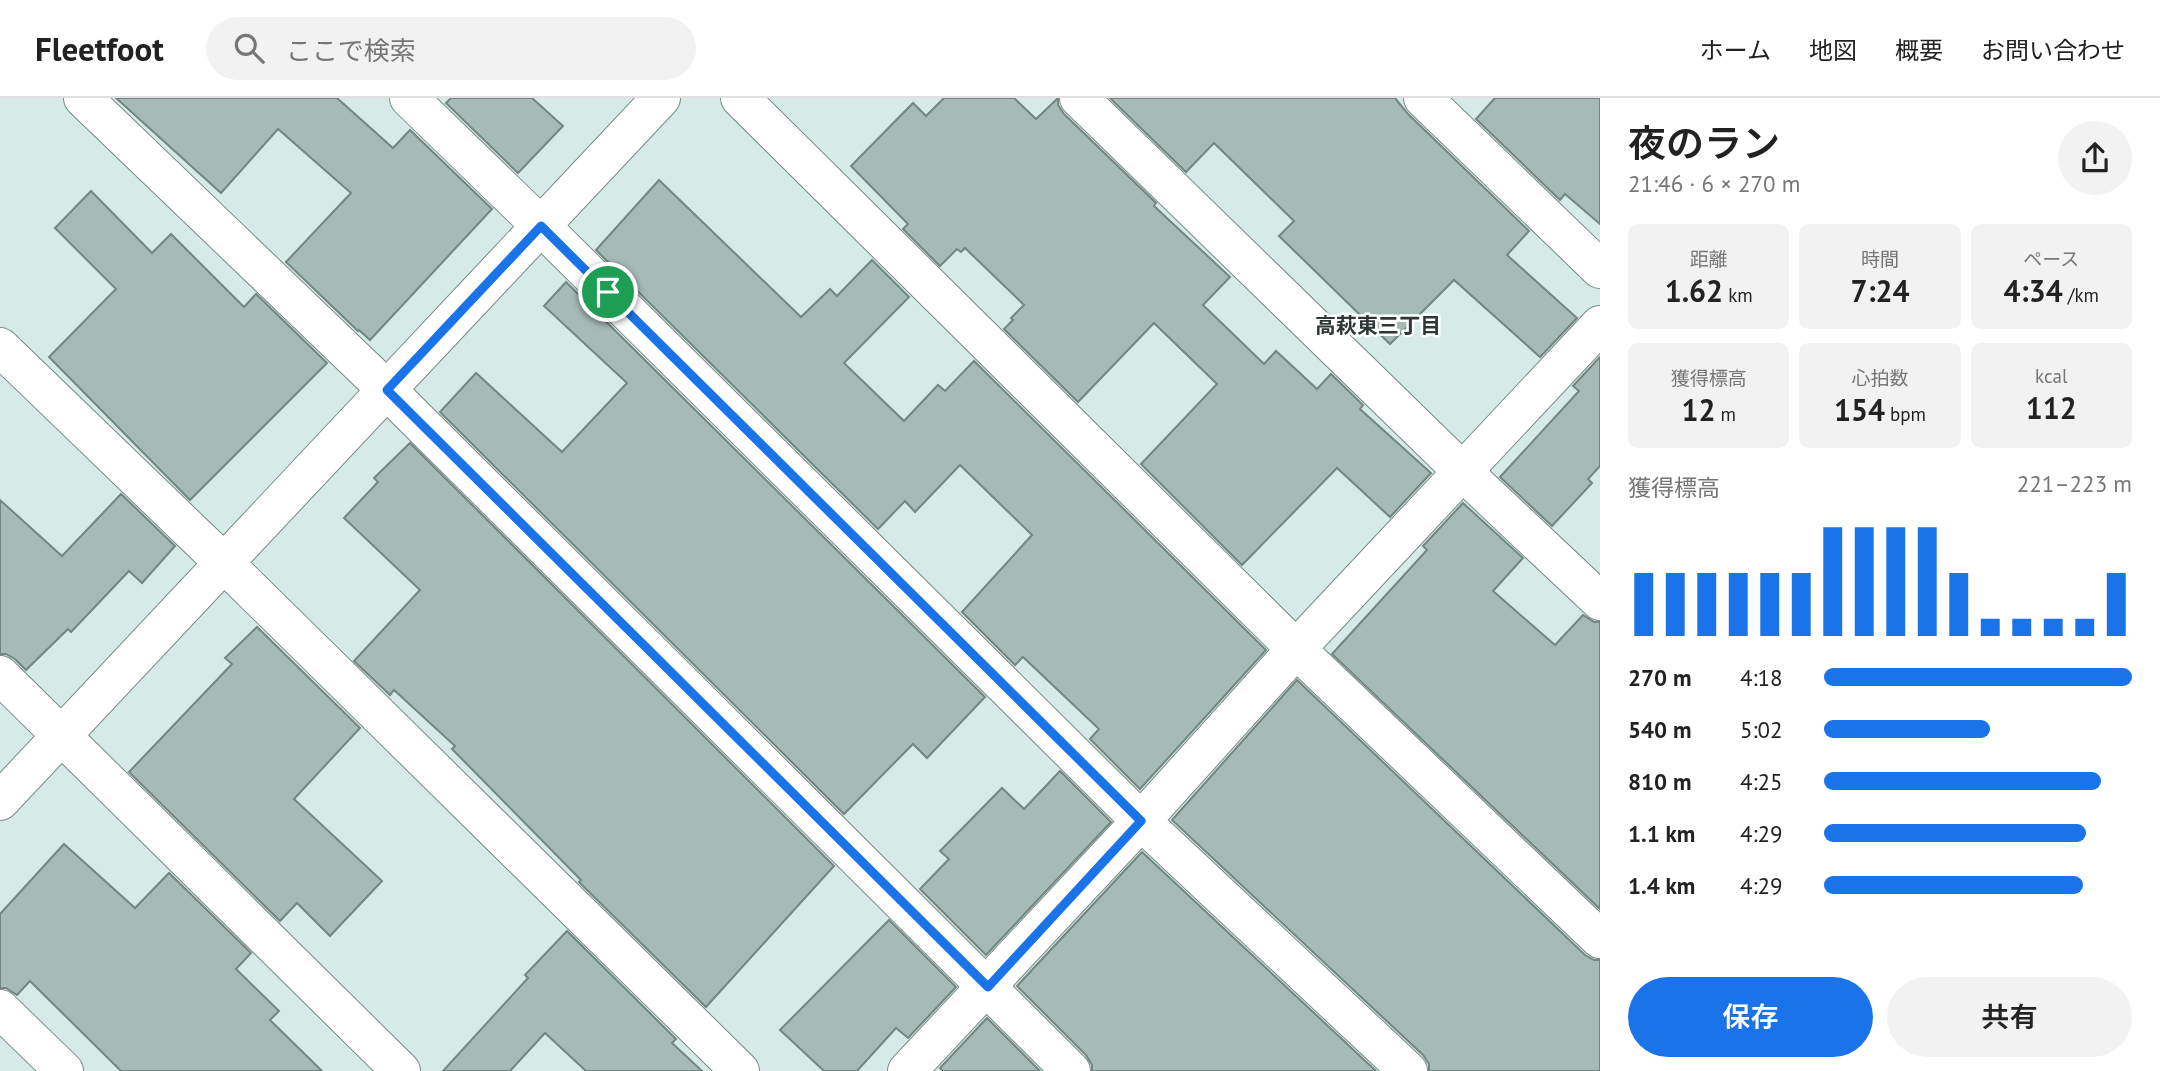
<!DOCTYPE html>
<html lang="ja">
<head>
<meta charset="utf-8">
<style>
  body { margin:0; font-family:"PT Sans","Noto Sans JP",sans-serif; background:#f2f2f2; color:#222; height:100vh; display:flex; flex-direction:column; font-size:26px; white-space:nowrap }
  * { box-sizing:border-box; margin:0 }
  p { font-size:23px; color:#767676 }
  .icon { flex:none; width:38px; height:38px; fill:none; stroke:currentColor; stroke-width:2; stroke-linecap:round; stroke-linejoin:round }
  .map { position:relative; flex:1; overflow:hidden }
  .sheet { display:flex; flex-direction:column; background:#fff; width:560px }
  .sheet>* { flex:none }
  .pin { position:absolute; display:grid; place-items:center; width:60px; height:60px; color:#fff; margin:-30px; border:4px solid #fff; border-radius:50%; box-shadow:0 2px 7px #0007 }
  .round { display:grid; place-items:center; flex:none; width:74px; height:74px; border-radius:37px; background:#f2f2f2 }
  .summary { display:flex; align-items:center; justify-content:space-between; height:119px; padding:0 28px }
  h1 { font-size:38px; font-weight:600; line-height:52px }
  .stats { display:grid; grid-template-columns:repeat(3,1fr); gap:10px; height:119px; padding:7px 28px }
  .stats div { display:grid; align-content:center; border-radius:10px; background:#f2f2f2; text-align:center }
  .stats b { font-size:30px; font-weight:600 }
  .stats small { font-size:19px; font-weight:400 }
  .stats p { font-size:19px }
  .chart { height:196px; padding:14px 28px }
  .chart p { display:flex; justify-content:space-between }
  .chart svg { width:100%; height:126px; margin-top:7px; stroke:#1a73e8; stroke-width:6 }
  .cta { display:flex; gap:14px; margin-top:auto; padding:14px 28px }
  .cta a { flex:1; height:80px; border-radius:42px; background:#1a73e8; color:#fff; font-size:28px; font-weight:600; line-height:80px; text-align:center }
  .cta a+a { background:#f2f2f2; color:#222 }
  ul { padding:0 28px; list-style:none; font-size:23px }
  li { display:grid; grid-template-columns:112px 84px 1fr; align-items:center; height:52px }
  li i { height:18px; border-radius:9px; background:#1a73e8 }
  header { display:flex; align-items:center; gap:42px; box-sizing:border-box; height:98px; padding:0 35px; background:#fff; border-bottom:2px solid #e0e0e0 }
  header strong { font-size:33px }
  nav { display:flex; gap:38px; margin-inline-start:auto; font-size:24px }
  .search { width:490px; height:63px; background:#f2f2f2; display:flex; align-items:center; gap:18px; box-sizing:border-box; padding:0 24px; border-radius:38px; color:#767676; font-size:26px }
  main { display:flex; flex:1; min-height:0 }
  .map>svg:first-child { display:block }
  .building { fill:#a7bbb6; stroke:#738682; stroke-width:2 }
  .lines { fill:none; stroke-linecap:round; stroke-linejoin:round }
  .street-casing { stroke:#778a86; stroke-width:40 }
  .secondary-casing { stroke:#778a86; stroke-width:40 }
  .street { stroke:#fff; stroke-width:38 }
  .secondary { stroke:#fff; stroke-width:38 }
  .route-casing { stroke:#fff; stroke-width:14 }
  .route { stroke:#1a73e8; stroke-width:9 }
  .labels { text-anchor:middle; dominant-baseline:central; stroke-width:5; stroke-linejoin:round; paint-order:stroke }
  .neighbourhood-label { font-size:21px; font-weight:bold; fill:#2f3736; stroke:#fff }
</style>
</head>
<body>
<header>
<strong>Fleetfoot</strong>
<div class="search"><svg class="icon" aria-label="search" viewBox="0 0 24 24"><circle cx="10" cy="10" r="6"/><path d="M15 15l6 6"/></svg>ここで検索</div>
<nav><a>ホーム</a><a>地図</a><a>概要</a><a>お問い合わせ</a></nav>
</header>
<main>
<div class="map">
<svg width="1600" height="973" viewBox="0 0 1600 973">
  <rect width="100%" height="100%" fill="#d6ebe7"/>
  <g class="building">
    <path d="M116,0H337L393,50L410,32L492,111L370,242L359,232L358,233L286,164L351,95L278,31L221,95Z"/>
    <path d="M451,0H532L563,28L518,75L446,5Z"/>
    <path d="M944,0H1014L1036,21L1058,0V7L1064,16L1156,105L1154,108L1230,179L1203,207L1264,266L1276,253L1317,291L1331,276L1363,307L1360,311L1431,375L1390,419L1337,370L1242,467L1141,366L1217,286L1154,225L1078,304L1004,231L1013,222L1011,220L1024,207L965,150L961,154L957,151L940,168L903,131L908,126L851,68L913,5L926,18Z"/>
    <path d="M1110,0H1395L1408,16L1529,133L1507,157L1577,220L1540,259L1454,182L1390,246L1279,138L1294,123L1214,45L1186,74Z"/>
    <path d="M1495,0H1600V126L1565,96L1560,102L1476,21Z"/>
    <path d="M659,82L801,219L830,191L837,198L872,162L909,199L844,265L904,323L938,287L945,293L974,263L1266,552L1140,691L1090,641L1099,631L1023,559L1015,567L962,514L1032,437L960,367L915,414L905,403L878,431L596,152Z"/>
    <path d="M91,93L152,155L171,136L244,209L256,196L327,265L190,402L49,259L116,191L55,130Z"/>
    <path d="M566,184L985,599L927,660L913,646L844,716L440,314L476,275L562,354L627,285L544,208Z"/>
    <path d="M1600,259V368L1588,381L1592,385L1552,428L1500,379L1579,293L1573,288Z"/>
    <path d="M410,345L834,768L706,909L579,784L581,782L452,651L455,648L394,592L390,597L354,563L420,492L344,420L378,384L374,380Z"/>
    <path d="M121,396L175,448L142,485L129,473L71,534L68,531L26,572L15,561L6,556H0V402L62,458Z"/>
    <path d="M1463,405L1523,460L1493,493L1555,547L1583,517L1594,524H1600V811L1332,556L1427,452L1423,448Z"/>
    <path d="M257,529L360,630L294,701L382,783L330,838L297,805L280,823L129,674L232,566L225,560Z"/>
    <path d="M1297,582L1585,857L1594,862H1600V973H1429V966L1423,957L1172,722Z"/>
    <path d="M1060,673L1111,724L986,857L920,791L949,761L940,753L1002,690L1024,711Z"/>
    <path d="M64,746L135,810L169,775L251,855L236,871L279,913L270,922L322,973H121L30,883L17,897L6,890H0V816Z"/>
    <path d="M1142,754L1376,973H1092V967L1086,957L1017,888Z"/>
    <path d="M889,822L956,889L908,940L896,930L857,973H824L780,932Z"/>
    <path d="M567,833L676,941L672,945L702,973H586L545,935L510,973H443L528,880L525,877Z"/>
    <path d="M987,920L1040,973H943L940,970Z"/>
  </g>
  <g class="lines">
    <defs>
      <g id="street">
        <path d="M83,0L387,292L1071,973"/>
        <path d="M409,0L541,128L1141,723L1408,973"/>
        <path d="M740,0L1296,551L1600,841"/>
        <path d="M1079,0L1462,373L1600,503"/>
        <path d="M1423,0L1600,171"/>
        <path d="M0,249L224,465L740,973"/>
        <path d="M0,577L401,973"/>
        <path d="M0,911L64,973"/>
        <path d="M907,973L1141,723L1296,551L1600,227"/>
      </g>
      <path id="secondary" d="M0,703L661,0"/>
    </defs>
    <use href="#street" class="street-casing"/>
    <use href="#secondary" class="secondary-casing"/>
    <use href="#street" class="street"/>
    <use href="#secondary" class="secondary"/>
  </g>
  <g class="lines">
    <defs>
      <path id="route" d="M541,128L1141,723L988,889L387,292Z"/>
    </defs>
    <use href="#route" class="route-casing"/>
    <use href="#route" class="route"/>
  </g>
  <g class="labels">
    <g class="neighbourhood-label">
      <text x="1378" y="227">高萩東三丁目</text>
    </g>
  </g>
</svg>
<div class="pin" style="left:608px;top:194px;background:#1e9e55"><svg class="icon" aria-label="arrive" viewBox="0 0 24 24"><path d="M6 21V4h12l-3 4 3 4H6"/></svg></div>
</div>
<section class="sheet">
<div class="summary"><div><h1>夜のラン</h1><p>21:46 · 6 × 270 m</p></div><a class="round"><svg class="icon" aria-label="share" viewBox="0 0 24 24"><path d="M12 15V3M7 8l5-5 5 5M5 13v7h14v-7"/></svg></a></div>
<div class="stats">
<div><p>距離</p><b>1.62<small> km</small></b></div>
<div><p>時間</p><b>7:24</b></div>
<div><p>ペース</p><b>4:34<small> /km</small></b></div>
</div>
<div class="stats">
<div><p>獲得標高</p><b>12<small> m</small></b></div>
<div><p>心拍数</p><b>154<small> bpm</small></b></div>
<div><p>kcal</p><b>112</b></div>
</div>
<div class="chart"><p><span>獲得標高</span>221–223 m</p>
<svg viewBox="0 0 160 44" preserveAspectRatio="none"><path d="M5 44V22M15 44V22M25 44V22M35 44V22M45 44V22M55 44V22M65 44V6M75 44V6M85 44V6M95 44V6M105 44V22M115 44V38M125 44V38M135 44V38M145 44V38M155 44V22"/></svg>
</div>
<ul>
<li><b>270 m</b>4:18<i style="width:100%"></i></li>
<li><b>540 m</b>5:02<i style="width:54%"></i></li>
<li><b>810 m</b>4:25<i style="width:90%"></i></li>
<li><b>1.1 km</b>4:29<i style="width:85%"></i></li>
<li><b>1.4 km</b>4:29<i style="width:84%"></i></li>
</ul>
<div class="cta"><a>保存</a><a>共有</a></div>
</section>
</main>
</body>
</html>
